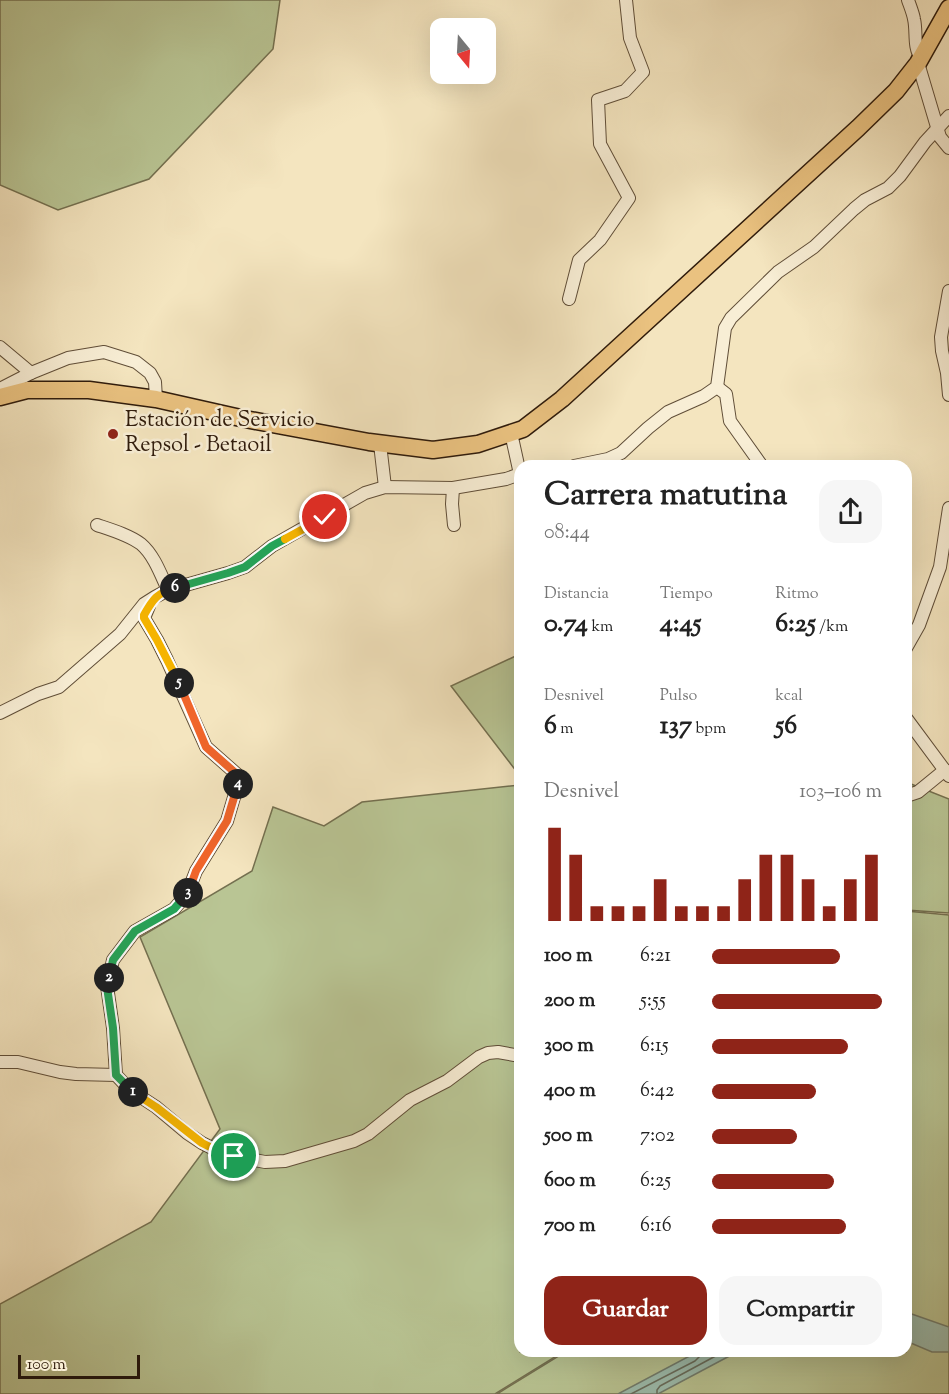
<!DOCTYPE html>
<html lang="es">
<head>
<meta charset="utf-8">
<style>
  body { margin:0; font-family:"Sorts Mill Goudy",serif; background:#f6f6f6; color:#222; height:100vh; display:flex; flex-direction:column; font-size:22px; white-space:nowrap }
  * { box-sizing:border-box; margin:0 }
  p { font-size:20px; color:#767676 }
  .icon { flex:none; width:33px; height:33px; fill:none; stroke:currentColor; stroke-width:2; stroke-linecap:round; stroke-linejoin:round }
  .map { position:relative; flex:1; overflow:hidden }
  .sheet { position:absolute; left:514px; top:460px; width:398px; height:897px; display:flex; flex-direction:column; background:#fff; border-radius:18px; box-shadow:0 6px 24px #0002 }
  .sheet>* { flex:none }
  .needle { width:39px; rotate:162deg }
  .fabs { position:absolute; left:430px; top:18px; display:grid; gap:12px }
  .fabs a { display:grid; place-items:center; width:66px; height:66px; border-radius:12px; background:#fff; box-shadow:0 6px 24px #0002; font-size:30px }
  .scale { position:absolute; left:18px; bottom:15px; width:122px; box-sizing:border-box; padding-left:6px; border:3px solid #2f1b0b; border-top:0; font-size:16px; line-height:21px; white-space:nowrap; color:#2f1b0b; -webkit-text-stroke:4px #f8eed5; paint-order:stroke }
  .pin { position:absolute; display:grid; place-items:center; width:51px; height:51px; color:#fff; margin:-26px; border:3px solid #fff; border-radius:50%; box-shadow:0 2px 6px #0007 }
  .km { position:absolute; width:30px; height:30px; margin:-15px; border-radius:50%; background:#222; color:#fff; font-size:16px; line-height:30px; text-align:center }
  .round { display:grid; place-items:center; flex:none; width:63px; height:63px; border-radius:18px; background:#f6f6f6 }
  .summary { display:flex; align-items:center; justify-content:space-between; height:102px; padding:0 30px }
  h1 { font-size:33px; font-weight:800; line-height:45px }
  .figures { display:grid; grid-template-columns:repeat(3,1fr); gap:9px; height:102px; padding:6px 30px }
  .figures div { display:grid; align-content:center }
  .figures b { font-size:26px; font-weight:800 }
  .figures small { font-size:16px; font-weight:400 }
  .figures p { font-size:16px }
  .chart { height:168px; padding:12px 30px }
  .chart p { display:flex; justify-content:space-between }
  .chart svg { width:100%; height:108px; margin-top:6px; stroke:#8f2418; stroke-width:6 }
  .primary-button { display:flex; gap:12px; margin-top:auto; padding:12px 30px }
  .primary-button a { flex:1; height:69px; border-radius:18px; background:#8f2418; color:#fff; font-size:24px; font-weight:800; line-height:69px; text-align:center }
  .primary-button a+a { background:#f6f6f6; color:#222 }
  ul { padding:0 30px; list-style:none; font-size:20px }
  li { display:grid; grid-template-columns:96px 72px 1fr; align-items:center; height:45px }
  li i { height:15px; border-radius:8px; background:#8f2418 }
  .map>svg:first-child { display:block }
  .green { fill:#b9c594; stroke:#747050; stroke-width:1.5 }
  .water { fill:#9cbfb1; stroke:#707d6f; stroke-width:1.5 }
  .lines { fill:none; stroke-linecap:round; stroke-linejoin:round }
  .shore { stroke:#666d5e; stroke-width:1.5 }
  .minor-casing { stroke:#604e38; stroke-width:14 }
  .highway-casing { stroke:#2f1b0b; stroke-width:19 }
  .minor { stroke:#f8eed5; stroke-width:12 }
  .highway { stroke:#eac280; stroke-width:16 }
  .split-1-casing { stroke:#fff; stroke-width:12 }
  .split-2-casing { stroke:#fff; stroke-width:12 }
  .split-3-casing { stroke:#fff; stroke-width:12 }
  .split-4-casing { stroke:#fff; stroke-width:12 }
  .split-5-casing { stroke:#fff; stroke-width:12 }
  .split-6-casing { stroke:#fff; stroke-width:12 }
  .split-7-casing { stroke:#fff; stroke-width:12 }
  .split-8-casing { stroke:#fff; stroke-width:12 }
  .split-1 { stroke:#f5b400; stroke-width:8 }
  .split-2 { stroke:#22a559; stroke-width:8 }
  .split-3 { stroke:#22a559; stroke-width:8 }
  .split-4 { stroke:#f0652b; stroke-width:8 }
  .split-5 { stroke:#f0652b; stroke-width:8 }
  .split-6 { stroke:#f5b400; stroke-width:8 }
  .split-7 { stroke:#22a559; stroke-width:8 }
  .split-8 { stroke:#f5b400; stroke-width:8 }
  .poi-dot { fill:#8f2418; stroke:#f8eed5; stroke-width:2 }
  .labels { text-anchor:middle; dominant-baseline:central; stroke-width:5; stroke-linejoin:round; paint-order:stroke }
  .poi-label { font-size:22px; fill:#2f1b0b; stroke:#f8eed5; text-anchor:start }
</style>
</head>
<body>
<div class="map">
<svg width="949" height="1394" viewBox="0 0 949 1394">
  <rect width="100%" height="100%" fill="#f4e5bf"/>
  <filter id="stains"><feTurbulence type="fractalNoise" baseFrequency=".00333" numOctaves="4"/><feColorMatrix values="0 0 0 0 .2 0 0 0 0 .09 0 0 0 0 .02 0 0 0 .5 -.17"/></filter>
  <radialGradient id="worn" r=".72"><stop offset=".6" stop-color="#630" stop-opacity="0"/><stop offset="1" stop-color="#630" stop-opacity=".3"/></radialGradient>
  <g class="green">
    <path d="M0,0H280L273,49L149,179L58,210L0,185Z"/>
    <path d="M520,654V776L451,686Z"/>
    <path d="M906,782L949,799V913L906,910Z"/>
    <path d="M520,785V1352H563L495,1394H0V1304L151,1222L220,1129L140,937L252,871L273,807L324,826L362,802Z"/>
    <path d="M906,911L949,915V1394H497L565,1352H906Z"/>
  </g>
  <g class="water">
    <path d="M906,1312L949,1327V1352H932L906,1341Z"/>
    <path d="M697,1352H737L658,1394H618Z"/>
  </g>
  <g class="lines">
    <g class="shore">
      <path d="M631,1394L695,1361L700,1356V1352"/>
      <path d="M657,1394V1390L660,1386L723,1352"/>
    </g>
    <defs>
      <g id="minor">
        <path d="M908,0C910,6 913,13 914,19C917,32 913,47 921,58"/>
        <path d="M918,63L940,137L949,148"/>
        <path d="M949,291L941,337L942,351L947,373L949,395"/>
        <path d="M569,299L579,260L600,240L629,198L600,144L598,100L625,91L643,72L630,38L626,0"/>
        <path d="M0,347L31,373L68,358L104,352L136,362L150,373L155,382L156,399"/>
        <path d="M717,387L726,394L730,421L762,466"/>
        <path d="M0,389L31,373"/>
        <path d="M511,433L520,474"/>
        <path d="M380,444L385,487"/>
        <path d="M574,466L608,459L621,453L648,428L668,412L704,396L717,387L725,328L731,318L778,272L814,247L854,209L865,200L888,188L900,176L925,142L949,116"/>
        <path d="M453,488L452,504L454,525"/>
        <path d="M97,525C112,530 129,535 141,544C154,555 161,575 168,590"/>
        <path d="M906,648L919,625L940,567L949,508"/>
        <path d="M0,713L38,694L59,687L120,634L144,604L155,597L168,590L228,573L245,567L272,546L365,493L385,487L453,488L506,479L520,474"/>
        <path d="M906,718L949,776"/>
        <path d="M906,796L918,792L945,770"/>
        <path d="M0,1062H18L60,1072L76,1074L116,1075L130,1090L156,1107L187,1133L202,1143L216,1150L234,1156L265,1162L285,1161L354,1141L368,1134L410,1100L447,1081L479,1057L488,1053L498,1052L520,1056"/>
        <path d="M116,1075L113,1028L107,986L113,960L135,931L174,909L187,894L196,871L227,821L240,777L206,747L167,660L157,640L144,618L149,606"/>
      </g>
      <path id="highway" d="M0,397L27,390H89L156,399L245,419L369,442L433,450L478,444L523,429L562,399L858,128L896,91L918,63L949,8"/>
    </defs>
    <use href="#minor" class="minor-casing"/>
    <use href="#highway" class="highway-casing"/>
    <use href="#minor" class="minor"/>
    <use href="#highway" class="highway"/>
  </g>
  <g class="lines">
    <defs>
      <path id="split-1" d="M133,1092L156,1107L202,1143L216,1150L234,1156"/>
      <path id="split-2" d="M109,978L107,987L113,1028L116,1075L133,1092"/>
      <path id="split-3" d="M109,978L113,960L135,931L174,909L188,893"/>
      <path id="split-4" d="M188,893L196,871L227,821L238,784"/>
      <path id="split-5" d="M179,683L206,747L240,777L238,784"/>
      <path id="split-6" d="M175,588C157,593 153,599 144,615V618L157,640L179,683"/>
      <path id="split-7" d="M175,588L228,573L245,567L272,546L285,539"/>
      <path id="split-8" d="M285,539L325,517"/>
    </defs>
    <use href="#split-1" class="split-1-casing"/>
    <use href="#split-2" class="split-2-casing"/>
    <use href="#split-3" class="split-3-casing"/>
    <use href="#split-4" class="split-4-casing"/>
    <use href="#split-5" class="split-5-casing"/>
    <use href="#split-6" class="split-6-casing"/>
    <use href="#split-7" class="split-7-casing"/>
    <use href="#split-8" class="split-8-casing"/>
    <use href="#split-1" class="split-1"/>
    <use href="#split-2" class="split-2"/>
    <use href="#split-3" class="split-3"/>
    <use href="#split-4" class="split-4"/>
    <use href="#split-5" class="split-5"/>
    <use href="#split-6" class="split-6"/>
    <use href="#split-7" class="split-7"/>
    <use href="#split-8" class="split-8"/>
  </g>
  <circle class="poi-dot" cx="113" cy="434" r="6"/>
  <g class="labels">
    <g class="poi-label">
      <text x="125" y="421">Estación de Servicio<tspan x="125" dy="25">Repsol - Betaoil</tspan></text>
    </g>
  </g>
  <rect width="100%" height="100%" filter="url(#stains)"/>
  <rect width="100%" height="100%" fill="url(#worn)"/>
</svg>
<div class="fabs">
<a><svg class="needle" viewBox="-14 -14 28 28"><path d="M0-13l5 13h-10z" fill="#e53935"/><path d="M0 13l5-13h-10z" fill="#767676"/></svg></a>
</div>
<div class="scale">100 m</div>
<div class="pin" style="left:234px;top:1156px;background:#1e9e55"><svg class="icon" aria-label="arrive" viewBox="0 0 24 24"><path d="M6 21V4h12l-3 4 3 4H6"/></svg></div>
<div class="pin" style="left:325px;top:517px;background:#d93025"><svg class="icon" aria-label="check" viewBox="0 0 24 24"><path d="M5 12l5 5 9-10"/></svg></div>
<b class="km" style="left:133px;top:1092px">1</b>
<b class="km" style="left:109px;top:978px">2</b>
<b class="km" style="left:188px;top:893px">3</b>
<b class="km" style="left:238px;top:784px">4</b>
<b class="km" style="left:179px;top:683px">5</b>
<b class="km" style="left:175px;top:588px">6</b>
<section class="sheet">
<div class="summary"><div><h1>Carrera matutina</h1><p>08:44</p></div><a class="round"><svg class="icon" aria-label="share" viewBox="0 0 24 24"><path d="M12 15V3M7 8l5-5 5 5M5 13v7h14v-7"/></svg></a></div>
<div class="figures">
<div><p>Distancia</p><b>0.74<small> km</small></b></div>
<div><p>Tiempo</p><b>4:45</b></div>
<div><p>Ritmo</p><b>6:25<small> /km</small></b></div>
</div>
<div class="figures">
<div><p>Desnivel</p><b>6<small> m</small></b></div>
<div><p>Pulso</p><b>137<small> bpm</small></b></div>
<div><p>kcal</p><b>56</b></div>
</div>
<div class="chart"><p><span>Desnivel</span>103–106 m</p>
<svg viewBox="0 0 160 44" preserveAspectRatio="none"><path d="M5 44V6M15 44V17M25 44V38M35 44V38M45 44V38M55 44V27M65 44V38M75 44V38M85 44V38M95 44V27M105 44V17M115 44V17M125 44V27M135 44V38M145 44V27M155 44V17"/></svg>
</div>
<ul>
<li><b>100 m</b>6:21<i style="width:75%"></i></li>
<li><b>200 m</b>5:55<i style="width:100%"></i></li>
<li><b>300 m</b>6:15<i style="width:80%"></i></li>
<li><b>400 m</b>6:42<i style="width:61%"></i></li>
<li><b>500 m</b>7:02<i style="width:50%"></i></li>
<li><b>600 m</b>6:25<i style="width:72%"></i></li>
<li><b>700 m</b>6:16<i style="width:79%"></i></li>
</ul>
<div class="primary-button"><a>Guardar</a><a>Compartir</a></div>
</section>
</div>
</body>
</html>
